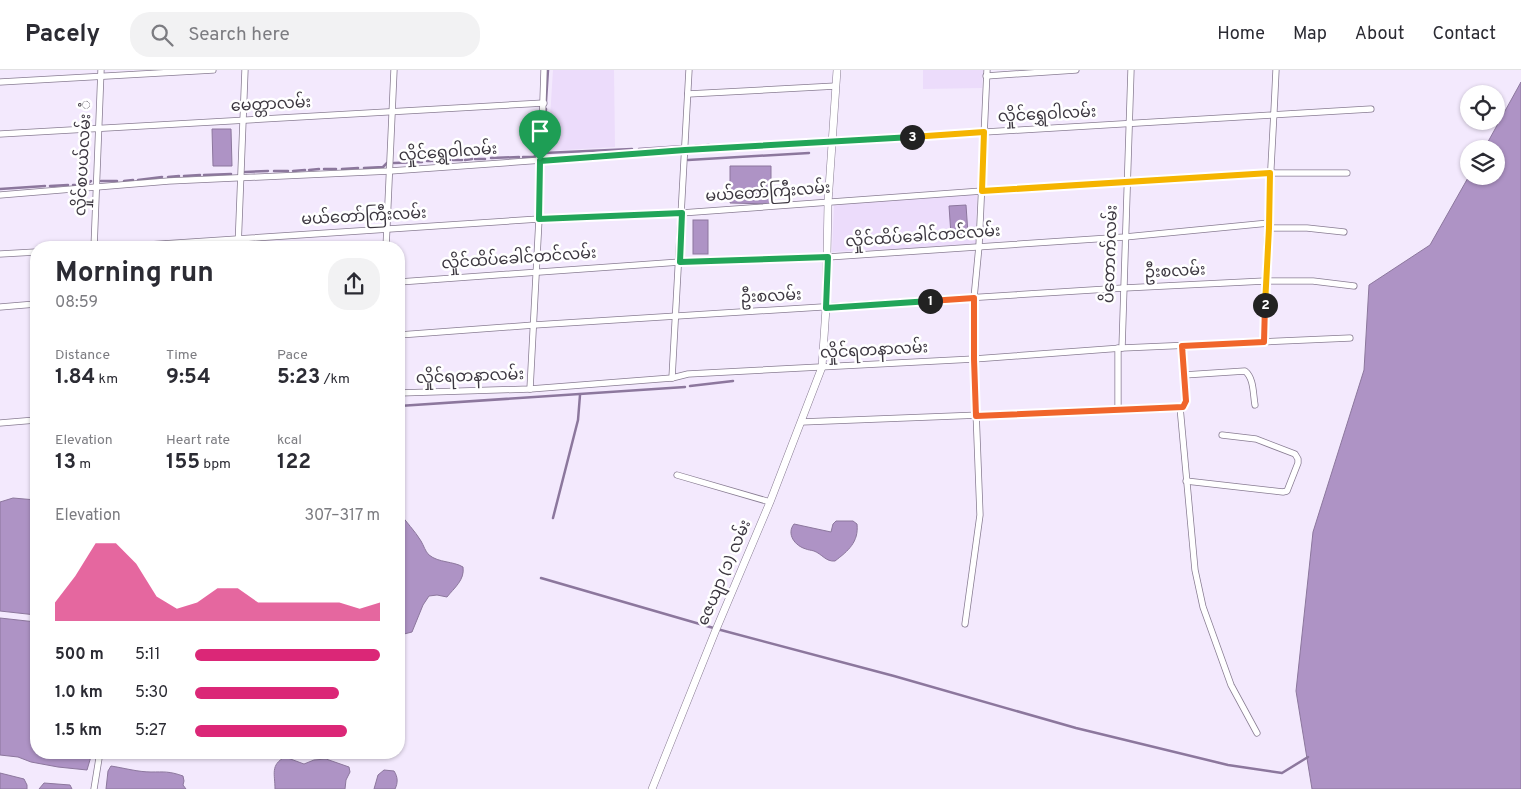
<!DOCTYPE html>
<html lang="en">
<head>
<meta charset="utf-8">
<style>
  body { margin:0; font-family:Overpass,"Noto Sans Myanmar",sans-serif; background:#f2f2f3; color:#2b2b33; height:100vh; display:flex; flex-direction:column; font-size:19px; white-space:nowrap }
  * { box-sizing:border-box; margin:0 }
  p { font-size:16px; color:#7c7c81 }
  .icon { flex:none; width:28px; height:28px; fill:none; stroke:currentColor; stroke-width:2; stroke-linecap:round; stroke-linejoin:round }
  .map { position:relative; flex:1; overflow:hidden }
  .details { position:absolute; left:30px; top:171px; width:375px; height:518px; display:flex; flex-direction:column; background:#fff; border-radius:20px; box-shadow:0 1px 4px #0004 }
  .details>* { flex:none }
  .tools { position:absolute; left:1460px; top:15px; display:grid; gap:10px }
  .tools a { display:grid; place-items:center; width:45px; height:45px; border-radius:50%; background:#fff; box-shadow:0 1px 4px #0004; font-size:25px }
  .pin { position:absolute; display:grid; place-items:center; width:42px; height:42px; color:#fff; margin:-51px -21px; border-radius:50% 50% 50% 0; rotate:-45deg; box-shadow:0 0 5px #0007 }
  .pin .icon { rotate:45deg }
  .km { position:absolute; width:25px; height:25px; margin:-12px; border-radius:50%; background:#222; color:#fff; font-size:14px; line-height:25px; text-align:center }
  .round { display:grid; place-items:center; flex:none; width:52px; height:52px; border-radius:20px; background:#f2f2f3 }
  .head { display:flex; align-items:center; justify-content:space-between; height:85px; padding:0 25px }
  h1 { font-size:28px; font-weight:700; line-height:38px }
  .metrics { display:grid; grid-template-columns:repeat(3,1fr); gap:8px; height:85px; padding:5px 25px }
  .metrics div { display:grid; align-content:center }
  .metrics b { font-size:21px; font-weight:700 }
  .metrics small { font-size:14px; font-weight:400 }
  .metrics p { font-size:14px }
  .chart { height:140px; padding:10px 25px }
  .chart p { display:flex; justify-content:space-between }
  .chart svg { width:100%; height:90px; margin-top:5px; fill:#db2777; opacity:.7 }
  ul { padding:0 25px; list-style:none; font-size:16px }
  li { display:grid; grid-template-columns:80px 60px 1fr; align-items:center; height:38px }
  li i { height:12px; border-radius:6px; background:#db2777 }
  header { display:flex; align-items:center; gap:30px; box-sizing:border-box; height:70px; padding:0 25px; background:#fff; border-bottom:1px solid #e1e1e2 }
  header strong { font-size:24px }
  nav { display:flex; gap:28px; margin-inline-start:auto; font-size:18px }
  .search { width:350px; height:45px; background:#f2f2f3; display:flex; align-items:center; gap:12px; box-sizing:border-box; padding:0 18px; border-radius:20px; color:#7c7c81; font-size:19px }
  .map>svg:first-child { display:block }
  .built { fill:#ecdcfb }
  .water { fill:#ae93c5; stroke:#8c779d }
  .lines { fill:none; stroke-linecap:round; stroke-linejoin:round }
  .stream { stroke:#8c779d; stroke-width:2.5 }
  .minor-casing { stroke:#887c92; stroke-width:7 }
  .tertiary-casing { stroke:#887c92; stroke-width:8 }
  .minor { stroke:#fff; stroke-width:5.5 }
  .tertiary { stroke:#fff; stroke-width:7 }
  .split-1-casing { stroke:#fff; stroke-width:10 }
  .split-2-casing { stroke:#fff; stroke-width:10 }
  .split-3-casing { stroke:#fff; stroke-width:10 }
  .split-4-casing { stroke:#fff; stroke-width:10 }
  .split-1 { stroke:#22a559; stroke-width:6 }
  .split-2 { stroke:#f0652b; stroke-width:6 }
  .split-3 { stroke:#f5b400; stroke-width:6 }
  .split-4 { stroke:#22a559; stroke-width:6 }
  .labels { text-anchor:middle; dominant-baseline:central; stroke-width:5; stroke-linejoin:round; paint-order:stroke }
  .street-label { font-size:16px; fill:#3c3740; stroke:#fff }
</style>
</head>
<body>
<header>
<strong>Pacely</strong>
<div class="search"><svg class="icon" aria-label="search" viewBox="0 0 24 24"><circle cx="10" cy="10" r="6"/><path d="M15 15l6 6"/></svg>Search here</div>
<nav><a>Home</a><a>Map</a><a>About</a><a>Contact</a></nav>
</header>
<div class="map">
<svg width="1521" height="719" viewBox="0 0 1521 719">
  <rect width="100%" height="100%" fill="#f3e9fd"/>
  <g class="built">
    <path d="M553,0H614L615,77L548,81Z"/>
    <path d="M923,0H983L982,18L923,19Z"/>
    <path d="M977,123L976,175L832,182L834,135Z"/>
  </g>
  <g class="water">
    <path d="M1521,12V719H1312L1296,621L1313,462L1364,300L1369,215L1430,175L1469,106H1496V79H1484Z"/>
    <path d="M212,59H231L232,96H213Z"/>
    <path d="M730,96H771V134L730,133Z"/>
    <path d="M966,135L968,164L951,165L949,136Z"/>
    <rect x="693" y="150" width="15" height="34"/>
    <path d="M13,428L36,430V545L0,541V432Z"/>
    <path d="M399,442C406,452 415,461 421,471C424,476 425,481 429,485C439,493 453,491 463,497C465,510 454,518 447,527L437,525L429,526L423,535L412,562L400,565H399Z"/>
    <path d="M836,451H853L857,454C859,472 848,481 835,491C826,492 822,484 814,481C811,480 808,480 806,479C795,476 786,464 794,454L831,462L833,454Z"/>
    <path d="M0,548L36,552V682L92,683L87,700L58,697L31,692L18,687L0,685Z"/>
    <path d="M285,687L304,694L314,690L326,689L349,697L350,702L346,710L345,719H275C275,704 270,695 285,687Z"/>
    <path d="M111,696C124,698 138,702 151,702C164,702 169,701 183,706L184,711L183,715L186,719H106L108,701Z"/>
    <path d="M384,700L394,701C398,707 398,713 395,719H374L378,705Z"/>
    <path d="M0,703L24,709L27,715V719H0Z"/>
    <path d="M44,713L70,715L72,719H39Z"/>
  </g>
  <g class="lines">
    <g class="stream">
      <path d="M546,31L548,0"/>
      <path d="M545,47L546,39"/>
      <path d="M695,76L709,75"/>
      <path d="M639,79L684,76"/>
      <path d="M544,80V83L632,79"/>
      <path d="M523,87H534L538,83"/>
      <path d="M491,88L519,87"/>
      <path d="M475,89H485"/>
      <path d="M453,90H462"/>
      <path d="M465,90L472,89"/>
      <path d="M688,90L809,83"/>
      <path d="M427,91H431"/>
      <path d="M433,91L450,90"/>
      <path d="M394,93L422,92"/>
      <path d="M364,98L383,97L387,93"/>
      <path d="M324,99H336"/>
      <path d="M342,99L358,98"/>
      <path d="M309,100L319,99"/>
      <path d="M274,101H288"/>
      <path d="M293,101L305,100"/>
      <path d="M245,102L268,101"/>
      <path d="M204,105L231,104"/>
      <path d="M184,106L200,105"/>
      <path d="M168,107L179,106"/>
      <path d="M138,110L162,107"/>
      <path d="M101,111H117"/>
      <path d="M124,111L133,110"/>
      <path d="M73,115H86L91,111"/>
      <path d="M50,116L68,115"/>
      <path d="M0,119L45,116"/>
      <path d="M690,316L733,311"/>
      <path d="M399,336L685,317"/>
      <path d="M553,448L578,350L580,325"/>
      <path d="M541,508L717,559L894,606L1076,658L1228,695L1282,703L1308,687"/>
    </g>
    <defs>
      <g id="minor">
        <path d="M986,6L1076,0"/>
        <path d="M0,12L213,0"/>
        <path d="M688,24L836,16"/>
        <path d="M0,64L544,33"/>
        <path d="M0,125L169,111L390,101L685,80L1371,39"/>
        <path d="M1269,158H1307L1344,162"/>
        <path d="M94,178L101,0"/>
        <path d="M101,178L539,149L681,143L982,121L1270,103H1347"/>
        <path d="M238,178L245,0"/>
        <path d="M386,178L394,0"/>
        <path d="M0,184L36,182"/>
        <path d="M399,212L680,192L828,187L1125,167L1269,153"/>
        <path d="M0,237L36,234"/>
        <path d="M399,265L534,255L1124,218L1265,211H1313L1354,216"/>
        <path d="M1264,272C1265,181 1272,91 1276,0"/>
        <path d="M1122,278L1131,0"/>
        <path d="M1184,305L1245,301C1254,308 1253,324 1255,335"/>
        <path d="M672,308L689,0"/>
        <path d="M530,319L539,149L544,0"/>
        <path d="M399,323L530,319L672,308L688,304L974,289L1122,278L1350,268"/>
        <path d="M1180,337L1195,500L1203,537L1231,615L1257,663"/>
        <path d="M1118,340V278"/>
        <path d="M801,352L1183,337L1186,331L1182,276"/>
        <path d="M0,353L36,350"/>
        <path d="M677,405L770,432"/>
        <path d="M1186,411L1283,422L1287,421L1298,393V389L1295,384L1256,369L1222,365"/>
        <path d="M965,554L980,445L974,289V228L979,176L987,0"/>
        <path d="M94,719L100,682"/>
      </g>
      <path id="tertiary" d="M652,719L715,562L770,432L822,297L826,238L828,133L837,0"/>
    </defs>
    <use href="#minor" class="minor-casing"/>
    <use href="#tertiary" class="tertiary-casing"/>
    <use href="#minor" class="minor"/>
    <use href="#tertiary" class="tertiary"/>
  </g>
  <g class="lines">
    <defs>
      <path id="split-1" d="M540,91L539,149L682,143L680,192L828,187L826,238L930,231"/>
      <path id="split-2" d="M930,231L974,228V289L976,346L1183,337L1186,331L1182,276L1264,272L1265,235"/>
      <path id="split-3" d="M912,67L984,62L982,121L1270,103L1269,158L1265,235"/>
      <path id="split-4" d="M540,91L685,80L912,67"/>
    </defs>
    <use href="#split-1" class="split-1-casing"/>
    <use href="#split-2" class="split-2-casing"/>
    <use href="#split-3" class="split-3-casing"/>
    <use href="#split-4" class="split-4-casing"/>
    <use href="#split-1" class="split-1"/>
    <use href="#split-2" class="split-2"/>
    <use href="#split-3" class="split-3"/>
    <use href="#split-4" class="split-4"/>
  </g>
  <g class="labels">
    <g class="street-label">
      <text transform="translate(271 35) rotate(-3)">မေတ္တာလမ်း</text>
      <text transform="translate(1047 45) rotate(-3)">လှိုင်ရွှေဝါလမ်း</text>
      <text transform="translate(448 83) rotate(-4)">လှိုင်ရွှေဝါလမ်း</text>
      <text transform="translate(84 88) rotate(-87)">လှိုင်စပယ်လမ်း ံ</text>
      <text transform="translate(768 123) rotate(-4)">မယ်တော်ကြီးလမ်း</text>
      <text transform="translate(364 147) rotate(-3)">မယ်တော်ကြီးလမ်း</text>
      <text transform="translate(923 167) rotate(-4)">လှိုင်ထိပ်ခေါင်တင်လမ်း</text>
      <text transform="translate(1111 184) rotate(-88)">ပိတောက်လမ်း</text>
      <text transform="translate(519 189) rotate(-4)">လှိုင်ထိပ်ခေါင်တင်လမ်း</text>
      <text transform="translate(1175 202) rotate(-3)">ဦးစလမ်း</text>
      <text transform="translate(771 227) rotate(-3)">ဦးစလမ်း</text>
      <text transform="translate(874 281) rotate(-3)">လှိုင်ရတနာလမ်း</text>
      <text transform="translate(470 307) rotate(-2)">လှိုင်ရတနာလမ်း</text>
      <text transform="translate(725 503) rotate(-67)">ဇေယျာ (၁) လမ်း</text>
    </g>
  </g>
</svg>
<div class="tools">
<a><svg class="icon" aria-label="locate" viewBox="0 0 24 24"><circle cx="12" cy="12" r="6"/><path d="M12 2v4M12 18v4M2 12h4M18 12h4"/></svg></a>
<a><svg class="icon" aria-label="layers" viewBox="0 0 24 24"><path d="M12 4l9 5-9 5-9-5zM3 14l9 5 9-5"/></svg></a>
</div>
<div class="pin" style="left:540px;top:91px;background:#1e9e55"><svg class="icon" aria-label="arrive" viewBox="0 0 24 24"><path d="M6 21V4h12l-3 4 3 4H6"/></svg></div>
<b class="km" style="left:930px;top:231px">1</b>
<b class="km" style="left:1265px;top:235px">2</b>
<b class="km" style="left:912px;top:67px">3</b>
<section class="details">
<div class="head"><div><h1>Morning run</h1><p>08:59</p></div><a class="round"><svg class="icon" aria-label="share" viewBox="0 0 24 24"><path d="M12 15V3M7 8l5-5 5 5M5 13v7h14v-7"/></svg></a></div>
<div class="metrics">
<div><p>Distance</p><b>1.84<small> km</small></b></div>
<div><p>Time</p><b>9:54</b></div>
<div><p>Pace</p><b>5:23<small> /km</small></b></div>
</div>
<div class="metrics">
<div><p>Elevation</p><b>13<small> m</small></b></div>
<div><p>Heart rate</p><b>155<small> bpm</small></b></div>
<div><p>kcal</p><b>122</b></div>
</div>
<div class="chart"><p><span>Elevation</span>307–317 m</p>
<svg viewBox="0 0 160 44" preserveAspectRatio="none"><path d="M0 44V35L10 22L20 6L30 6L40 16L50 32L60 38L70 35L80 28L90 28L100 35L110 35L120 35L130 35L140 35L150 38L160 35V44z"/></svg>
</div>
<ul>
<li><b>500 m</b>5:11<i style="width:100%"></i></li>
<li><b>1.0 km</b>5:30<i style="width:78%"></i></li>
<li><b>1.5 km</b>5:27<i style="width:82%"></i></li>
</ul>
</section>
</div>
</body>
</html>
